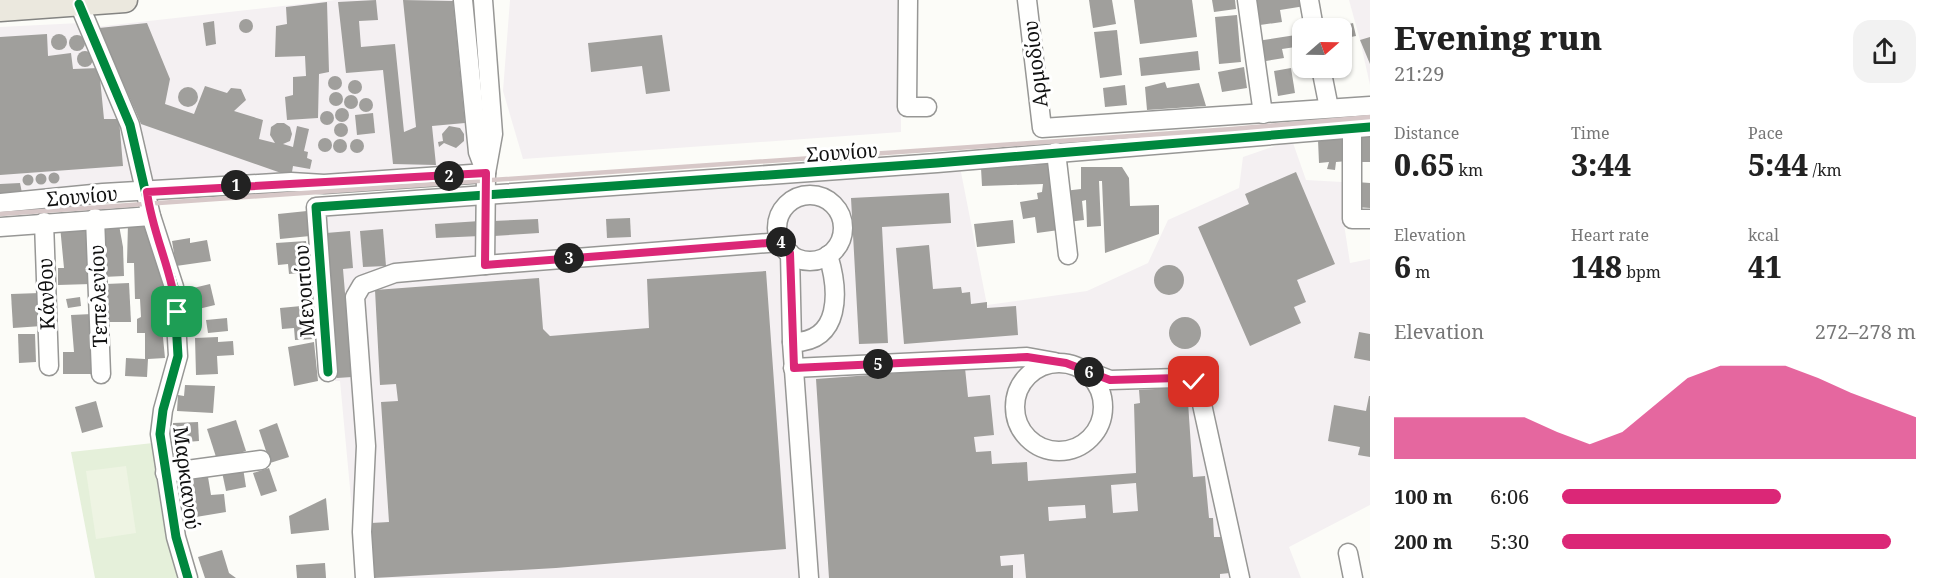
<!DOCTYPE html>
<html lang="en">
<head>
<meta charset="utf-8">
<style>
  body { margin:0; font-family:"Noto Serif",serif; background:#f2f2f2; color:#222; height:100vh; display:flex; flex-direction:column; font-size:22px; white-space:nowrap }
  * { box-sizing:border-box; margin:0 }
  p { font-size:20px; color:#767676 }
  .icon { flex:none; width:33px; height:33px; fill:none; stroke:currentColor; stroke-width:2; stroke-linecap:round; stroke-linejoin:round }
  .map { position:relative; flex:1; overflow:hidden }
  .side { display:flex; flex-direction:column; background:#fff; width:570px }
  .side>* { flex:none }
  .needle { width:39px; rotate:70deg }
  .fabs { position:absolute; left:1292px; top:18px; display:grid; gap:12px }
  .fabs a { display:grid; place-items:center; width:60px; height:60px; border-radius:12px; background:#fff; box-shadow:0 2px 4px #0004; font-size:30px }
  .pin { position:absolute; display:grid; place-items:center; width:51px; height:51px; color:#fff; margin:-26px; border-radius:12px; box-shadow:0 3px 9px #0006 }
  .km { position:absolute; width:30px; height:30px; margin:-15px; border-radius:50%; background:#222; color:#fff; font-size:16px; line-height:30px; text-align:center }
  .round { display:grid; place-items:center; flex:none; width:63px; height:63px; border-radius:18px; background:#f2f2f2 }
  .headline { display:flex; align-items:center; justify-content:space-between; height:102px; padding:0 24px }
  h1 { font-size:33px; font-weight:800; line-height:45px }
  .figures { display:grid; grid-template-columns:repeat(3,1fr); gap:9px; height:102px; padding:6px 24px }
  .figures div { display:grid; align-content:center }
  .figures b { font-size:30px; font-weight:800 }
  .figures small { font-size:16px; font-weight:400 }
  .figures p { font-size:16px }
  .chart { height:168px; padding:12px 24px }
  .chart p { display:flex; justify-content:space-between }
  .chart svg { width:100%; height:108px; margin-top:6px; fill:#db2777; opacity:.7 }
  ul { padding:0 24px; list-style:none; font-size:20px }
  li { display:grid; grid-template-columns:96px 72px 1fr; align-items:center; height:45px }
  li i { height:15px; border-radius:8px; background:#db2777 }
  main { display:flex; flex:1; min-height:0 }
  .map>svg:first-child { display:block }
  .industrial { fill:#f4f0f2 }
  .green { fill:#e5f0da }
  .pitch { fill:#eef4e3 }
  .building { fill:#a09f9c; fill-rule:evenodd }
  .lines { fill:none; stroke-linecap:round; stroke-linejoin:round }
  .minor-casing { stroke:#979795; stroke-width:21 }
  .major-casing { stroke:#848482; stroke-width:27 }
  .minor { stroke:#fffffe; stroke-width:18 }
  .major { stroke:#ebe8de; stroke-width:24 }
  .rail { stroke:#d7c8c8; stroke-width:4.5 }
  .cycleway-casing { stroke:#fff; stroke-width:13 }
  .cycleway { stroke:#00873e; stroke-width:9 }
  .route-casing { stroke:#fff; stroke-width:12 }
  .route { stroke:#db2777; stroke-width:8 }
  .labels { text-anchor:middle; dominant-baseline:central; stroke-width:6; stroke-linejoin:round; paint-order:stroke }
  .street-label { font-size:20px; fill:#111; stroke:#fff }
</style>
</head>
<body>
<main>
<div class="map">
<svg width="1370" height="578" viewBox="0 0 1370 578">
  <rect width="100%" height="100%" fill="#fcfcf8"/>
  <g class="industrial">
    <path d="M336,0H457L472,168L153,187L146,148L95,27Z"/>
    <path d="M510,0H900L901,132L523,159L503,91Z"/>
    <path d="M1349,0H1370V85L1360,40Z"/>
    <path d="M80,23L128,141L139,185L0,197V27Z"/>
    <path d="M1292,140L1306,180L1342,182L1344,224L1350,263L1370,259V505L1289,547L1301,578H354V531L340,381H335L323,213L960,167L987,305L1087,291L1148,263L1168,220L1239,188L1243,157Z"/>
  </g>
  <path class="green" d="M153,443C157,489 163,535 179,578H95L71,452Z"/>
  <path class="pitch" d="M126,466L136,533L96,539L86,471Z"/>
  <g class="building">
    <path d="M376,0L378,20L359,21L361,47L395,44L404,132L416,127L403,0L453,1L465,123L432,126L436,165L393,164L383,70L346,73L338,2Z"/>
    <path d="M1089,0H1112L1116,24L1093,28Z"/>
    <path d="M1134,0H1192L1197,37L1140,44Z"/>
    <path d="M1212,0H1235L1236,9L1214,12Z"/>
    <path d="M1251,0H1304L1305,6L1280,10L1282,22L1260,25L1258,13L1253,14Z"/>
    <path d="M327,2L329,72L319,74L318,118L287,120L285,97L293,95V77L306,76L305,56L275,57L276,26L287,24L286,7Z"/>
    <path d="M1237,15L1241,62L1219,64L1215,17Z"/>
    <circle cx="246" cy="26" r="7"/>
    <path d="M214,21L216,44L206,46L203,23Z"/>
    <path d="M147,23L170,79L165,104L194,114L205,86L227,93L231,88L241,89L246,100L234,111L263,120L259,139L275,143L270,135L271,127L277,123H284L290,127L292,134L290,141L283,144L293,147L297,126L309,129L304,151L308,152L307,158L312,160L310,169L293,166L292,172L284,174L141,124L99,28Z"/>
    <path d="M1353,23L1356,36L1341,39V28H1332Z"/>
    <path d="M1117,30L1122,75L1100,78L1094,32Z"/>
    <path d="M47,34L48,56L71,53L73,69L99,68L104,119H119L123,166L0,175V37Z"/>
    <path d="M1302,34V46L1282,49L1284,58L1260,62L1257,41Z"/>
    <circle cx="59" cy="42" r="8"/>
    <path d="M662,35L670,91L646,94L642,66L591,72L588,43Z"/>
    <circle cx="77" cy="43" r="8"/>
    <path d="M1370,37V64L1360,40Z"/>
    <path d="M1198,51L1200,70L1141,76L1139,58Z"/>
    <circle cx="85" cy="59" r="8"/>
    <path d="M1244,67L1247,88L1222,92L1218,72Z"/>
    <path d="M1291,68L1295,93L1278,96L1274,71Z"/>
    <circle cx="335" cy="83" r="7"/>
    <circle cx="355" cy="87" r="7"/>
    <path d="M1165,82L1167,88L1199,83L1206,106L1147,110L1145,87Z"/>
    <path d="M1125,85L1127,105L1105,107L1103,88Z"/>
    <circle cx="188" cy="97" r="10"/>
    <circle cx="336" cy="99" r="7"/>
    <circle cx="351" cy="102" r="7"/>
    <circle cx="366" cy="105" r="7"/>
    <circle cx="342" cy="115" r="7"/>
    <circle cx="327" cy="118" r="7"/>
    <path d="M373,113L375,133L357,135L355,115Z"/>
    <circle cx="341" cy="130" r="7"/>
    <path d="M449,126L460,128L464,134V141L456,148L444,143L439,147L438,142L443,141L442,134Z"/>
    <rect x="1359" y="135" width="11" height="27"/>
    <circle cx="325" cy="145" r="7"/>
    <circle cx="340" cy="146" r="7"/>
    <circle cx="357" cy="146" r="7"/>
    <path d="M1347,139L1348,161L1336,162L1335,170L1327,169L1329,162L1319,163L1318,140Z"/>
    <path d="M1051,157L1059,230L1037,233L1035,217L1023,219L1020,202L1038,199L1037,193L1042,192L1043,184L982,186L981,168L1037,165V158Z"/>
    <path d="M1081,167H1122L1129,178L1130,206L1159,205V234L1105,253L1102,181H1099L1101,226L1087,227L1086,200L1082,201L1084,220L1068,222L1064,191L1081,189Z"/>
    <path d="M1296,172L1335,264L1297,280L1306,302L1294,307L1301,323L1250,346L1198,227L1249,204L1245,194Z"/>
    <circle cx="54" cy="178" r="5.5"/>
    <circle cx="41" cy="179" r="5.5"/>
    <circle cx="28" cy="180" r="5.5"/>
    <path d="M1356,182L1370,183V208L1355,207Z"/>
    <path d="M20,183L22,193L0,194V184Z"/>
    <path d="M949,193L951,223L882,227L888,343L859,344L851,198Z"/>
    <path d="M307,211L310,236L280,239L278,214Z"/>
    <path d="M630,218L631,237L607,238L606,219Z"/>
    <path d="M538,219L539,233L494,236L493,221Z"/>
    <path d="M1013,220L1015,243L977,247L974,224Z"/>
    <path d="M480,221V236L436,238L435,224Z"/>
    <path d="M142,222L150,230L156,263L162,266L167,298H165L166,317H161L165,358L148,359L147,377L125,376L126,358L145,359V333H137V319L141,317L140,299H135L134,263H127L128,223Z"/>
    <path d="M87,224L91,284L58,285V268H64L60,226Z"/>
    <path d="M119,225L123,247L124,276L103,277L99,226Z"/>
    <path d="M383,229L386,266L363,267L360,231Z"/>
    <path d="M350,231L353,268L343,269L352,377L337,378L326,233Z"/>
    <path d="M190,238V243L207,240L211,261L176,266L172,241Z"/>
    <path d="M306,241L309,272L289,274L288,264L278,265L276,243Z"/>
    <path d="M929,245L933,289L961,287L962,293L970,292L971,304L987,302V308L1016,306L1018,335L904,344L896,248Z"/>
    <circle cx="1169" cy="280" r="15"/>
    <path d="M766,271L786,549L556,568L374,578L371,523L389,522L381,402L398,401L396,384L380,385L375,290L539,278L543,329L550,336L649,328L647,279Z"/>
    <path d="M129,283L131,322H108L106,284Z"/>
    <path d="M210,284L215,305L190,311L185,290Z"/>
    <path d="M40,293L42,326L13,328L11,294Z"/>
    <path d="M80,297L81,306L68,308L66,299Z"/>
    <path d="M312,305L314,339L295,340L294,328L282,329L280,308Z"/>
    <path d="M92,314L93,374H63V352H74L71,315Z"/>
    <circle cx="1185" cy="333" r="16"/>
    <path d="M227,318L228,331L208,333L206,320Z"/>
    <path d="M1359,332L1370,334V361L1354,358Z"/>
    <path d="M18,334H35L36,362L19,363Z"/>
    <path d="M218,337V342L233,341L234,355L217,356L218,374L196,375L195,338Z"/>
    <path d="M314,342L318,381L294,386L288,347Z"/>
    <path d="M965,368L968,397L990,395L994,435L974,437L976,452L991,451L992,464L1027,462L1028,481L1136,473L1134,404L1140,403L1139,390L1187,387L1193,477L1205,476L1209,518H1213L1214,537H1227L1230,573L1220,574V578H1026L1024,554L1000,556L1001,566L1013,565V578H829L816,379ZM1136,483L1138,511L1113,513L1111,485ZM1085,505L1086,518L1049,521L1048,507Z"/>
    <path d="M185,385L215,386L213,413L177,411L178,395L184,396Z"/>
    <path d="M1369,396H1370V457L1358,455L1360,447L1328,441L1334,405L1366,411Z"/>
    <path d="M96,401L103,427L82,433L75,407Z"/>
    <path d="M236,420L246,451L217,460L207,429Z"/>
    <path d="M198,422L199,441L174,443L173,423Z"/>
    <path d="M277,423L289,457L270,463L259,430Z"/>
    <path d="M243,468L246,487L226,491L222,472Z"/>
    <path d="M269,468L277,491L261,496L253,473Z"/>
    <path d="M208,477L211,495L224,494L226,512L190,518L183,481Z"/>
    <path d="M326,498L329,530L291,534L289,516Z"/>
    <path d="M222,550L229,573L236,578H205L198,557Z"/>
    <path d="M325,563L326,578H297L296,565Z"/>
  </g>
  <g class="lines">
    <defs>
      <g id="minor">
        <path d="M463,0L478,152L486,173"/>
        <path d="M908,0L907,107H927"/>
        <path d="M1027,0L1042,128L1370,106"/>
        <path d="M1247,0L1263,114"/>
        <path d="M1309,0L1314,28"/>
        <path d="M79,4L130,125L151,216L174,287L178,356L163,410L160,434L176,537L188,578"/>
        <path d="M1321,68L1329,108"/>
        <path d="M1352,129V219H1370"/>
        <path d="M1056,152L1068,255"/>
        <circle cx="810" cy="228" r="33"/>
        <path d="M0,203L103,193L291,182L324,184L486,173"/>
        <path d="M95,218L101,374"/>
        <path d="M44,222L49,366"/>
        <path d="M0,227L151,216"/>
        <path d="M790,253L792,342L809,578"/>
        <path d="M485,265L781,242"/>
        <path d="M792,342C842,343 839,290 828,255"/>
        <circle cx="1059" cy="407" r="44"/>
        <path d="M793,368L1027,357L1055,362"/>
        <path d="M1082,369L1110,380L1178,378L1198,386L1240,578"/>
        <path d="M328,372L316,207L937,163L1370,127"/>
        <path d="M165,473L261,460"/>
        <path d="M1348,553L1353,578"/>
        <path d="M365,578L362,532L366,446L355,297L362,285L395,273L485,265L486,173L493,134L483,0"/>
      </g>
      <path id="major" d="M0,9L125,0"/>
    </defs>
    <use href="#minor" class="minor-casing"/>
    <use href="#major" class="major-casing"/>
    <use href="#minor" class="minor"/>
    <use href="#major" class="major"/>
    <path class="rail" d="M0,214L1232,129L1370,117"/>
    <defs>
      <g id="cycleway">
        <path d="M79,4L130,125L151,216L174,287L178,356L163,410L160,434L176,537L188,578"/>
        <path d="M328,372L316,207L937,163L1370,127"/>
      </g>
    </defs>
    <use href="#cycleway" class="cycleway-casing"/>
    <use href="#cycleway" class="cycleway"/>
  </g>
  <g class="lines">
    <defs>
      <path id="route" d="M177,312C172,270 152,233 147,192L486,173L485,265L781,242L790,253L794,368L1027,357L1066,363L1110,380L1178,378L1194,382"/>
    </defs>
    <use href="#route" class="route-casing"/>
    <use href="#route" class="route"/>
  </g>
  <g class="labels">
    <g class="street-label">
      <text transform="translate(1035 64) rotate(-97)">Αρμοδίου</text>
      <text transform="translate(842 152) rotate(-4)">Σουνίου</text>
      <text transform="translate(82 196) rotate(-5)">Σουνίου</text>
      <text transform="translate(304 291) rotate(-94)">Μενοιτίου</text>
      <text transform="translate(46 294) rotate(-92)">Κάνθου</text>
      <text transform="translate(98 296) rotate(-92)">Τεπελενίου</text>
      <text transform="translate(187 478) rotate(83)">Μαρκιανού</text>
    </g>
  </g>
</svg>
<div class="fabs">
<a><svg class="needle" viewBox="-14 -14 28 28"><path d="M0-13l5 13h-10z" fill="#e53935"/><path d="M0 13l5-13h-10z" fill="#767676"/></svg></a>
</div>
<div class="pin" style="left:177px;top:312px;background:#1e9e55"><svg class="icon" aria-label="arrive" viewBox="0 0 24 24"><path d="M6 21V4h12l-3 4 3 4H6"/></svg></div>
<div class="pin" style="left:1194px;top:382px;background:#d93025"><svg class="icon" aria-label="check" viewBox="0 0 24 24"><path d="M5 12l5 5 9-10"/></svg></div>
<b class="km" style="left:236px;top:185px">1</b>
<b class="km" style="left:449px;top:176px">2</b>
<b class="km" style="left:569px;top:258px">3</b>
<b class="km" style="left:781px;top:242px">4</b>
<b class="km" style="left:878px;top:364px">5</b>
<b class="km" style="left:1089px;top:372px">6</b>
</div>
<section class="side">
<div class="headline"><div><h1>Evening run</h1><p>21:29</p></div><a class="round"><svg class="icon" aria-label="share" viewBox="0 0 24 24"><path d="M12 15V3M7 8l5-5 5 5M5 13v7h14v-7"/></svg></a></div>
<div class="figures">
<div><p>Distance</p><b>0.65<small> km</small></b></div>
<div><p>Time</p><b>3:44</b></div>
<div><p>Pace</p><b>5:44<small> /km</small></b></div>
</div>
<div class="figures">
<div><p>Elevation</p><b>6<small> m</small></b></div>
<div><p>Heart rate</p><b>148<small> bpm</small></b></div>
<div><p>kcal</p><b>41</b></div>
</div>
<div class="chart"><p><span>Elevation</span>272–278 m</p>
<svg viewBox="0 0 160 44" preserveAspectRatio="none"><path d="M0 44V27L10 27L20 27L30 27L40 27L50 33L60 38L70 33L80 22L90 11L100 6L110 6L120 6L130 11L140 17L150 22L160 27V44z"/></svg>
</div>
<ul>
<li><b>100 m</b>6:06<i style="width:62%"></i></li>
<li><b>200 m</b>5:30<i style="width:93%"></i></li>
</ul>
</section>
</main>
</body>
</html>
